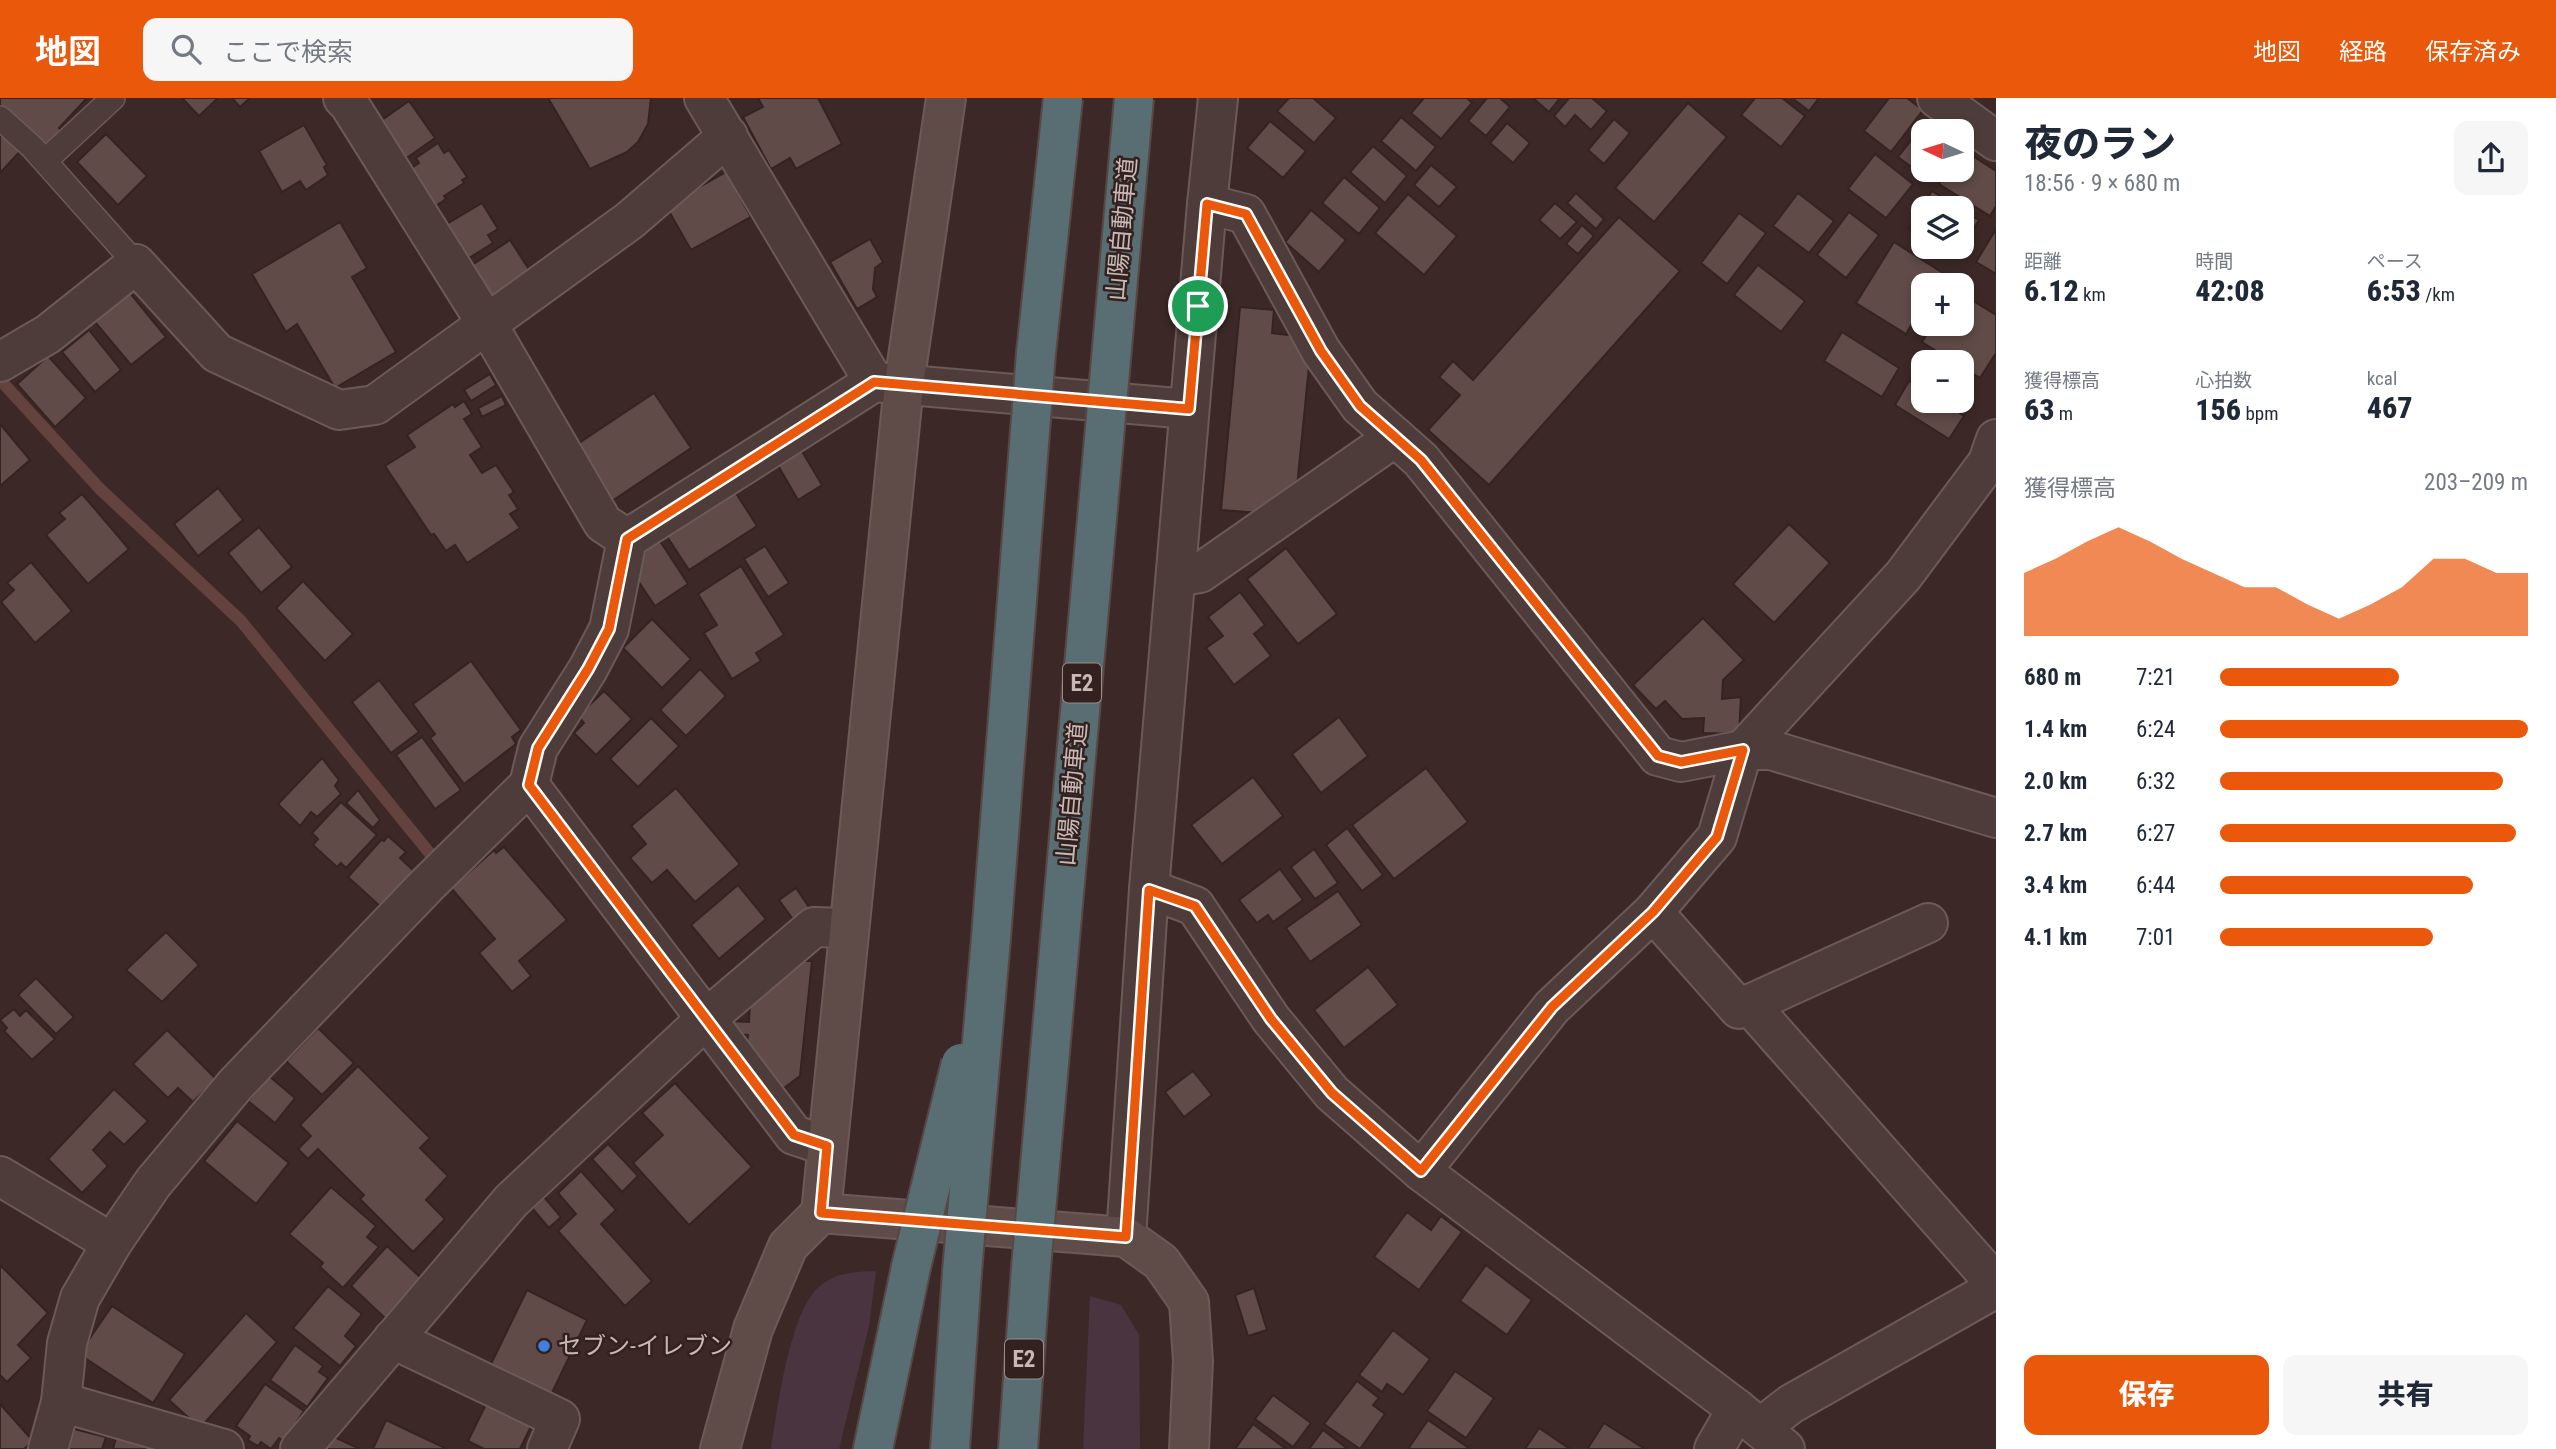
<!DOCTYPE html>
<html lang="ja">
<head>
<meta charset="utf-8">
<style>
  body { margin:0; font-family:"Roboto Condensed","Noto Sans JP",sans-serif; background:#f6f6f7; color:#1f2937; height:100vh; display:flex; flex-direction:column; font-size:26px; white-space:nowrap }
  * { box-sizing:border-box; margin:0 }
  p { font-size:23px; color:#747a83 }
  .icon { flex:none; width:38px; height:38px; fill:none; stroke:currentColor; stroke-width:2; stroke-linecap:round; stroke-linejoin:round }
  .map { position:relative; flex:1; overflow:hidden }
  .details { display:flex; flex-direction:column; background:#fff; width:560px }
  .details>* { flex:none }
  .needle { width:46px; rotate:274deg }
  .controls { position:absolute; left:1911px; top:21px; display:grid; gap:14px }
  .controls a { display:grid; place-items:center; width:63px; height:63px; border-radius:14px; background:#fff; box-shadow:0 4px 10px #0003; font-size:35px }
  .pin { position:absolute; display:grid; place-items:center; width:60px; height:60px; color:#fff; margin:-30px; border:4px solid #fff; border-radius:50%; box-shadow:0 2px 7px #0007 }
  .round { display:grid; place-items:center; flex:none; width:74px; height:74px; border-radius:14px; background:#f6f6f7 }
  .head { display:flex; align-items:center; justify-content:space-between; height:119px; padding:0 28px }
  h1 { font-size:38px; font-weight:800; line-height:52px }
  .metrics { display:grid; grid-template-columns:repeat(3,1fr); gap:10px; height:119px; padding:7px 28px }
  .metrics div { display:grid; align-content:center }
  .metrics b { font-size:30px; font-weight:800 }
  .metrics small { font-size:19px; font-weight:400 }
  .metrics p { font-size:19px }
  .chart { height:196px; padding:14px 28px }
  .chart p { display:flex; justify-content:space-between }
  .chart svg { width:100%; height:126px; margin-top:7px; fill:#ea580c; opacity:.7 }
  .primary-button { display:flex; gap:14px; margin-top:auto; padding:14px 28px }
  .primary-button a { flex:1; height:80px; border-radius:14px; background:#ea580c; color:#fff; font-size:28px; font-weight:800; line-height:80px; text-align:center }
  .primary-button a+a { background:#f6f6f7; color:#1f2937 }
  ul { padding:0 28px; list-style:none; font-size:23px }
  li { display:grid; grid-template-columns:112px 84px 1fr; align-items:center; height:52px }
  li i { height:18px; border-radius:9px; background:#ea580c }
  header { display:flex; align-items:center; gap:42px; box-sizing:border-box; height:98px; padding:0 35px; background:#ea580c; color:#fff }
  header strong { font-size:33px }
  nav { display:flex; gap:38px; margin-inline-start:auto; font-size:24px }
  .search { width:490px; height:63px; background:#f6f6f7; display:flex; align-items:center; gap:18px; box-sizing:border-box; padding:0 24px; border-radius:14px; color:#747a83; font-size:26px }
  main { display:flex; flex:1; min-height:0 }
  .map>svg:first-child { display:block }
  .green { fill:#4a3440 }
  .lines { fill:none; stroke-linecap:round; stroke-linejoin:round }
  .stream { stroke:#64423e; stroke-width:12 }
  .building { fill:#604b48; stroke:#342321; stroke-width:2 }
  .lane-casing { stroke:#6b5a58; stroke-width:26 }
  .street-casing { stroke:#6b5a58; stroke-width:42 }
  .secondary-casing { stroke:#6b5a58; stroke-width:42 }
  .highway-casing { stroke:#584745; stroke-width:42 }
  .lane { stroke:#4d3c3a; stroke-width:23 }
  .street { stroke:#4d3c3a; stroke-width:38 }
  .secondary { stroke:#5f4c49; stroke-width:38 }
  .highway { stroke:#586e72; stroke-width:38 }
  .highway-bridge-casing { stroke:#584745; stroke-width:42; stroke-linecap:butt }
  .highway-bridge { stroke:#586e72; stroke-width:38 }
  .route-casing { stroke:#fff; stroke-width:14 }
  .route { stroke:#ea580c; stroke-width:9 }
  .shop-dot { fill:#3f7fe0; stroke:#32211f; stroke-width:2.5 }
  .labels { text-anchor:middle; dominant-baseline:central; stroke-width:5; stroke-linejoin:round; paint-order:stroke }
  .shield { fill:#32211f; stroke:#9b8b89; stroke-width:2 }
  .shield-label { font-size:23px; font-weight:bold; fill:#c8b9b6 }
  .street-label { font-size:24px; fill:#c8b9b6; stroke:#32211f }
  .poi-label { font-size:24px; fill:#c8b9b6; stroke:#32211f; text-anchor:start }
</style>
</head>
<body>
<header>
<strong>地図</strong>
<div class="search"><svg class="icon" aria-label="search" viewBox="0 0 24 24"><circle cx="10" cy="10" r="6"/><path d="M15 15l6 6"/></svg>ここで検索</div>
<nav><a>地図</a><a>経路</a><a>保存済み</a></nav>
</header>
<main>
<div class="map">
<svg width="1996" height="1351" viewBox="0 0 1996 1351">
  <rect width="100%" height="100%" fill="#3c2927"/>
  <g class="green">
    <path d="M876,1173L869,1228L839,1351H771C777,1313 790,1211 820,1188C837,1174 854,1174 876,1173Z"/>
    <path d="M1090,1198L1121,1207L1139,1237L1140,1351H1083Z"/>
  </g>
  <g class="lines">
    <path class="stream" d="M3,285L100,391L241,523L436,763L442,758"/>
  </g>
  <g class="building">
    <path d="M0,0H87L59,30L65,36L48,54L0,7Z"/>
    <path d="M182,0H218L199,18Z"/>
    <path d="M232,0H250L240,9Z"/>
    <path d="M548,0H651L648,26L638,44L627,54L590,71Z"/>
    <path d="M758,0H818L842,46L796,71L790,60L771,71L743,19L763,9Z"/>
    <path d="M1289,0H1313L1336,20L1314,45L1277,13Z"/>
    <path d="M1424,0H1467L1472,5L1441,41L1411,15Z"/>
    <path d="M1487,0H1500L1510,9L1486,38L1468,23Z"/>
    <path d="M1533,0H1560L1549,14Z"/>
    <path d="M1569,0H1592L1607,13L1591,32L1575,17L1565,29L1554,18Z"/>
    <path d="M1755,0H1782L1805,18L1781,49L1741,17Z"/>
    <path d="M1792,0H1819L1809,13Z"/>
    <path d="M1889,0H1907L1923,12L1891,54L1864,33Z"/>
    <path d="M409,3L435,40L398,66L372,29Z"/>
    <path d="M1688,5L1727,39L1654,124L1615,90Z"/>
    <path d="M1932,16L1954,33H1923V72H1930L1925,79L1898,59Z"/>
    <path d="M1401,19L1436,49L1416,73L1381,43Z"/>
    <path d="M1614,21L1630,35L1604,66L1588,52Z"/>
    <path d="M1270,23L1306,53L1283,80L1247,50Z"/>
    <path d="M1507,25L1530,45L1513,65L1490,45Z"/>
    <path d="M0,26L24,49L0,75Z"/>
    <path d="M304,27L327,67L324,69L328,77L306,92L300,83L282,94L259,53Z"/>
    <path d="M106,36L147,78L118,107L77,64Z"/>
    <path d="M438,45L444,55L449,52L467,79L462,82L464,85L444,98L446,101L431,111L407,73L419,65L416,60Z"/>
    <path d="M1373,48L1407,78L1385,105L1350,74Z"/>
    <path d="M1962,51L1996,73V108L1990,118L1939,86L1948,72H1962Z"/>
    <path d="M1875,56L1913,86L1886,120L1848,91Z"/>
    <path d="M1431,67L1457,89L1439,109L1414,87Z"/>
    <path d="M726,74L751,119L691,152L666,108Z"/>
    <path d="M1344,79L1380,110L1359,136L1322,105Z"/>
    <path d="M1932,93L1959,110H1923V139L1909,130Z"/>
    <path d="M1576,95L1604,121L1596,131L1567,105Z"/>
    <path d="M1798,95L1834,123L1809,155L1773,128Z"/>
    <path d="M1408,96L1457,138L1424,177L1375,135Z"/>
    <path d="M482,105L498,131L488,137L493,145L461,165L440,130Z"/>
    <path d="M1555,105L1577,124L1560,141L1539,122Z"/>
    <path d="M1311,112L1346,142L1319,174L1285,144Z"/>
    <path d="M1962,112L1979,122L1956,159L1939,149H1962Z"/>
    <path d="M1849,114L1879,137L1846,180L1817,157Z"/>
    <path d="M1739,115L1766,135L1727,186L1701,165Z"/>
    <path d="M1619,119L1680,173L1489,387L1428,332L1460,297L1439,279L1453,263L1473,282Z"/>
    <path d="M340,124L367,170L352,179L396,254L335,290L297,226L286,234L252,176Z"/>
    <path d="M1582,127L1594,138L1578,156L1566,146Z"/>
    <path d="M1996,131V176L1976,164Z"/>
    <path d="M870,141L883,164L875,170L873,191L877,199L857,211L830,164Z"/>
    <path d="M510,142L530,173L486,202L466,171Z"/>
    <path d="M1894,144L1943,175L1935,187H1923V207L1906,236L1856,205Z"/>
    <path d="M1758,167L1805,203L1781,234L1734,197Z"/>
    <path d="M130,195L166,239L131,267L95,224Z"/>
    <path d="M1962,196L1996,217V255L1980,280L1962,269V264H1954L1922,244L1933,226H1962Z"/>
    <path d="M1240,209L1274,212L1272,235L1297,238L1310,258L1297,389L1261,415L1221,412Z"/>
    <path d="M89,232L121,272L95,294L62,254Z"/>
    <path d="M1842,234L1899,270L1882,299L1824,263Z"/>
    <path d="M48,258L86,300L55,329L17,286Z"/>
    <path d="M490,276L496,287L471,303L464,292Z"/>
    <path d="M1909,283L1923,292V303H1941L1964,318L1949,341L1895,307Z"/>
    <path d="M654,295L691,350L612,403L576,347Z"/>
    <path d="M502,298L506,307L482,319L478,310Z"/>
    <path d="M464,303L472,316L464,321L482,349L470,357L482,375L496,367L514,394L509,397L518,411L510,416L520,430L467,465L455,447L446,453L434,436L431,437L385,368L415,349L407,337L453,306L455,309Z"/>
    <path d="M0,326L30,362L0,388Z"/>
    <path d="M800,350L822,387L798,402L776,364Z"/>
    <path d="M732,389L757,428L689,472L664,434Z"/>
    <path d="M218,390L243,422L198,458L174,426Z"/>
    <path d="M82,396L129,451L88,486L46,437L65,421L59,415Z"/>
    <path d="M1789,426L1830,465L1774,525L1733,486Z"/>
    <path d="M259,429L292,469L261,495L228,455Z"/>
    <path d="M656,437L688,486L655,508L632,474Z"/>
    <path d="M765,448L789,485L768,499L744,461Z"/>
    <path d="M1286,450L1337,516L1298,546L1247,481Z"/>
    <path d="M31,464L72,513L35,545L1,504L14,492L7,485Z"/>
    <path d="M741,468L784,537L756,555L761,563L732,581L704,535L717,527L698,496Z"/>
    <path d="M303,483L353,536L325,563L276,510Z"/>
    <path d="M1240,494L1265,527L1254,536L1271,558L1234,587L1206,550L1223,538L1208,519Z"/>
    <path d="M1703,520L1744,562L1723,582L1722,601L1741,599L1739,636L1703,635L1704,620L1682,621L1665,603L1656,611L1633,587Z"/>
    <path d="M652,521L691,561L662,590L623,550Z"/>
    <path d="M471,563L521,632L512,639L516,646L464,686L430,640L435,636L413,606Z"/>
    <path d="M700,571L726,598L686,638L660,612Z"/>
    <path d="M379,582L419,634L391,655L352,604Z"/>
    <path d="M604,593L632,621L596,657L574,635L584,625L578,618Z"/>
    <path d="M1339,619L1368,658L1321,695L1292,656Z"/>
    <path d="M651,620L679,648L638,689L610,661Z"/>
    <path d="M422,639L461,692L435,711L396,657Z"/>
    <path d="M322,660L339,682L335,688L341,696L317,719L311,714L300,728L278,706Z"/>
    <path d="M1426,670L1468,724L1394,781L1352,727Z"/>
    <path d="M1253,679L1283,718L1222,766L1191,727Z"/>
    <path d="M676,690L740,766L695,804L667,772L652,785L630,760L646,746L631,728Z"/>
    <path d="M358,692L380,722L373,730L346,705Z"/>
    <path d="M341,704L377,737L346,770L341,765L337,769L313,747L318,741L312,735Z"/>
    <path d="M1347,730L1383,777L1362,793L1326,747Z"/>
    <path d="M388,738L406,754L400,760L415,774L382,810L348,779L381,742L384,743Z"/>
    <path d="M504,749L567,822L519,863L531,878L512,894L479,855L495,841L451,790L494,752L496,755Z"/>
    <path d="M1314,751L1338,785L1315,801L1291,769Z"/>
    <path d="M1280,771L1303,802L1273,824L1268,817L1257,825L1239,802Z"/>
    <path d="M738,787L766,821L719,861L691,827Z"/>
    <path d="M796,790L813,815L797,827L779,802Z"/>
    <path d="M1338,793L1362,827L1310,864L1286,830Z"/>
    <path d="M166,834L199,867L162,904L126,872Z"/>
    <path d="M802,863H812L800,978L776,996L746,953L748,937L731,936V923L749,924L750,905Z"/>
    <path d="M1368,869L1398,907L1344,950L1314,912Z"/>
    <path d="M36,880L74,919L56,936L18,897Z"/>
    <path d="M14,911L20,918L26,912L55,941L32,962L4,933L7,930L0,922Z"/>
    <path d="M318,930L354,965L322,997L286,963Z"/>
    <path d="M167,932L216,981L193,1004L178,990L168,1000L133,966Z"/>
    <path d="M358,968L430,1040L420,1050L448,1078L426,1102L445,1121L413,1154L360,1101L364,1097L318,1051L308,1061L298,1051L311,1038L300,1027Z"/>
    <path d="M1193,973L1212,997L1184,1019L1165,994Z"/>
    <path d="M269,978L295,1000L275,1025L248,1003Z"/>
    <path d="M675,985L752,1069L689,1127L633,1065L663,1037L642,1015Z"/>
    <path d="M114,991L148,1023L124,1047L110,1034L93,1052L108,1068L82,1095L48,1061Z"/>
    <path d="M237,1023L289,1065L256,1106L204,1063Z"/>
    <path d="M608,1046L638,1078L622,1094L592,1061Z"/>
    <path d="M581,1073L616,1112L601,1126L652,1183L625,1208L558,1133L576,1116L558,1095Z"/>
    <path d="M331,1089L376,1128L367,1139L379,1149L343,1190L320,1169L323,1165L289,1136Z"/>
    <path d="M544,1099L561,1119L549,1130L532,1110Z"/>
    <path d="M1407,1114L1431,1132L1441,1118L1462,1134L1419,1192L1374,1159Z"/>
    <path d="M387,1148L423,1182L386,1221L351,1188Z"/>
    <path d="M0,1167L48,1215L18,1247L31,1260L7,1284L0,1277Z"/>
    <path d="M1486,1167L1532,1202L1507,1237L1460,1203Z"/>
    <path d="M328,1188L362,1216L345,1238L356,1248L340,1268L293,1230Z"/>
    <path d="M1254,1190L1267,1232L1248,1238L1235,1197Z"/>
    <path d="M527,1192L587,1222L549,1301L488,1272Z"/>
    <path d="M112,1208L185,1256L153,1305L79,1256Z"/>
    <path d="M246,1215L277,1244L200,1330L169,1302Z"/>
    <path d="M1393,1232L1430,1261L1403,1297L1387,1286L1382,1294L1359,1277Z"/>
    <path d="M295,1247L323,1268L319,1274L328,1280L307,1309L270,1282Z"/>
    <path d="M1455,1273L1494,1300L1466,1340L1427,1313Z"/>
    <path d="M1357,1283L1379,1300L1373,1307L1385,1316L1360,1351L1324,1326Z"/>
    <path d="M265,1286L304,1313L284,1343L279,1340L271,1351L261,1344L258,1348L248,1342L250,1338L236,1328Z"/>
    <path d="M1273,1297L1311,1325L1293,1349L1255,1321Z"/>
    <path d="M489,1300L534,1322L520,1351H484L468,1343Z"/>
    <path d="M0,1306L33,1343L24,1351H0Z"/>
    <path d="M386,1322L447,1351H373Z"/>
    <path d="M1428,1322L1470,1351H1408Z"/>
    <path d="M1604,1325L1645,1351H1590L1588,1350Z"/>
    <path d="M1253,1326L1286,1351H1235Z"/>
    <path d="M1539,1330L1570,1351H1525Z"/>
    <path d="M74,1331L106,1339L102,1351H68Z"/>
    <path d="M1323,1332L1348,1351H1309Z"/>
    <path d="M332,1338L360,1351H326Z"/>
    <path d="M116,1340L146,1348L145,1351H113Z"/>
  </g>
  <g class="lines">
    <defs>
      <g id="lane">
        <path d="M0,20L32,49L136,166"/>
        <path d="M45,63L113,0"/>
      </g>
      <g id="street">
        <path d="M343,0L349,6L487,226L603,425L627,441"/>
        <path d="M704,0L874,284L1189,311"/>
        <path d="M1937,0L1996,43"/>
        <path d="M1207,106L1246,116L1321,253L1360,308L1421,362L1658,658L1681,664L1743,652H1771L1996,720"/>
        <path d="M0,264L48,236L136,166L217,255L339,312L375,307L629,123L728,38"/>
        <path d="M1176,479L1200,475L1395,339"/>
        <path d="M529,687L794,1037L827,1048"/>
        <path d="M1149,791L1195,808L1271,921L1332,995L1421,1073L1737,1311L1785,1351"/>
        <path d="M1653,814L1739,911L1928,825"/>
        <path d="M1749,906L1996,1186"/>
        <path d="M1421,1073L1552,909L1653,814L1717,739L1743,652L1903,478L1988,364L1996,341"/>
        <path d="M0,1078L112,1145"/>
        <path d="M1126,1139L1149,791L1207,106L1218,0"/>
        <path d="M393,1241L560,1321L547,1351"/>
        <path d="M61,1304L224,1351"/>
        <path d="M1760,1330L1791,1306L1996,1190"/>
        <path d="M48,1351L61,1304L67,1245L80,1200L112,1145L153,1085L236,986L427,787L529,687L538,650L588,571L609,531L627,441L874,284"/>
        <path d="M300,1351L511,1103L706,921L814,829L849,830"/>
        <path d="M1714,1351L1737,1311"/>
      </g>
      <g id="secondary">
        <path d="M821,1115L1126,1139L1161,1164L1189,1204L1193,1263L1189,1351"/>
        <path d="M720,1351L753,1231L788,1148L821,1115L904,286L946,0"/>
      </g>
      <g id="highway">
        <path d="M873,1351L911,1169"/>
        <path d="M950,1351L962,1174"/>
        <path d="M1018,1351L1031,1170"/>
      </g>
    </defs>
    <use href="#lane" class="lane-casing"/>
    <use href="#street" class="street-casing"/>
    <use href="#secondary" class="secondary-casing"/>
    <use href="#highway" class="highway-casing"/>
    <use href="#lane" class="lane"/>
    <use href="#street" class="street"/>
    <use href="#secondary" class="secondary"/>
    <use href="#highway" class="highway"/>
    <defs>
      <g id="highway-bridge">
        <path d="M911,1169L961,965"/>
        <path d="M1031,1170L1134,0"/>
        <path d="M962,1174L991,840L1036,255L1063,0"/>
      </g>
    </defs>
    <use href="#highway-bridge" class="highway-bridge-casing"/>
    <use href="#highway-bridge" class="highway-bridge"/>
  </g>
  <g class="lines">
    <defs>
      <path id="route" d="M1207,106L1246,116L1321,253L1360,308L1421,362L1658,658L1681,664L1743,652L1717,739L1653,814L1552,909L1421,1073L1332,995L1271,921L1195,808L1149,792L1126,1139L821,1115L827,1048L794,1037L529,687L538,650L588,571L609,531L627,441L874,284L1189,311Z"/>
    </defs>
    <use href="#route" class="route-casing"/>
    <use href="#route" class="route"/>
  </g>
  <circle class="shop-dot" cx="544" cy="1248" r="7"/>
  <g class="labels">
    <g class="shield">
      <rect x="1063" y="565.5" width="38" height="39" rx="5"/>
      <rect x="1005" y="1241.5" width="38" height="39" rx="5"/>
    </g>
    <g class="shield-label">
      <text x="1082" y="585">E2</text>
      <text x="1024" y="1261">E2</text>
    </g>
    <g class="street-label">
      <text transform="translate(1122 131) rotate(-85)">山陽自動車道</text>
      <text transform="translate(1072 696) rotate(-85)">山陽自動車道</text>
    </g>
    <g class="poi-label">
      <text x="558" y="1248">セブン-イレブン</text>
    </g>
  </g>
</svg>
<div class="controls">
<a><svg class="needle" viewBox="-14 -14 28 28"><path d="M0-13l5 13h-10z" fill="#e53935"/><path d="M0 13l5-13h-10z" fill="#747a83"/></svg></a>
<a><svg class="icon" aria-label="layers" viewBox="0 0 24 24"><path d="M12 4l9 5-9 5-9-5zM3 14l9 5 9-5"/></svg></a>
<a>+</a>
<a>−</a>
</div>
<div class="pin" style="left:1198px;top:208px;background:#1e9e55"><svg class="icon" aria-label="arrive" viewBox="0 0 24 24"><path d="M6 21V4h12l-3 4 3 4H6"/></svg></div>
</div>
<section class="details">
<div class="head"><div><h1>夜のラン</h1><p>18:56 · 9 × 680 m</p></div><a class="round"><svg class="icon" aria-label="share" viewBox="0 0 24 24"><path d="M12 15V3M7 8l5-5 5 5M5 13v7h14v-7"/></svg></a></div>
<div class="metrics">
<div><p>距離</p><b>6.12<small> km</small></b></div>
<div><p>時間</p><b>42:08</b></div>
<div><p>ペース</p><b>6:53<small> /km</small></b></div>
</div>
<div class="metrics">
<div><p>獲得標高</p><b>63<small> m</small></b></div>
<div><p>心拍数</p><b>156<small> bpm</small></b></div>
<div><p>kcal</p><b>467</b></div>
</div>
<div class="chart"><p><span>獲得標高</span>203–209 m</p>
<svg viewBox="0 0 160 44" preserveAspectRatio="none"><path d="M0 44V22L10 17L20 11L30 6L40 11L50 17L60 22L70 27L80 27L90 33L100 38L110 33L120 27L130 17L140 17L150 22L160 22V44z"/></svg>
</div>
<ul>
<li><b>680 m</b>7:21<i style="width:58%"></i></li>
<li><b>1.4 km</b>6:24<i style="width:100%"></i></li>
<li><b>2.0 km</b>6:32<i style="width:92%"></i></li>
<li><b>2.7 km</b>6:27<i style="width:96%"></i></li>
<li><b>3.4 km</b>6:44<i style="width:82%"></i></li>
<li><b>4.1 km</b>7:01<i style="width:69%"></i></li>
</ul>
<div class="primary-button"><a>保存</a><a>共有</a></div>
</section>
</main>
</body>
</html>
